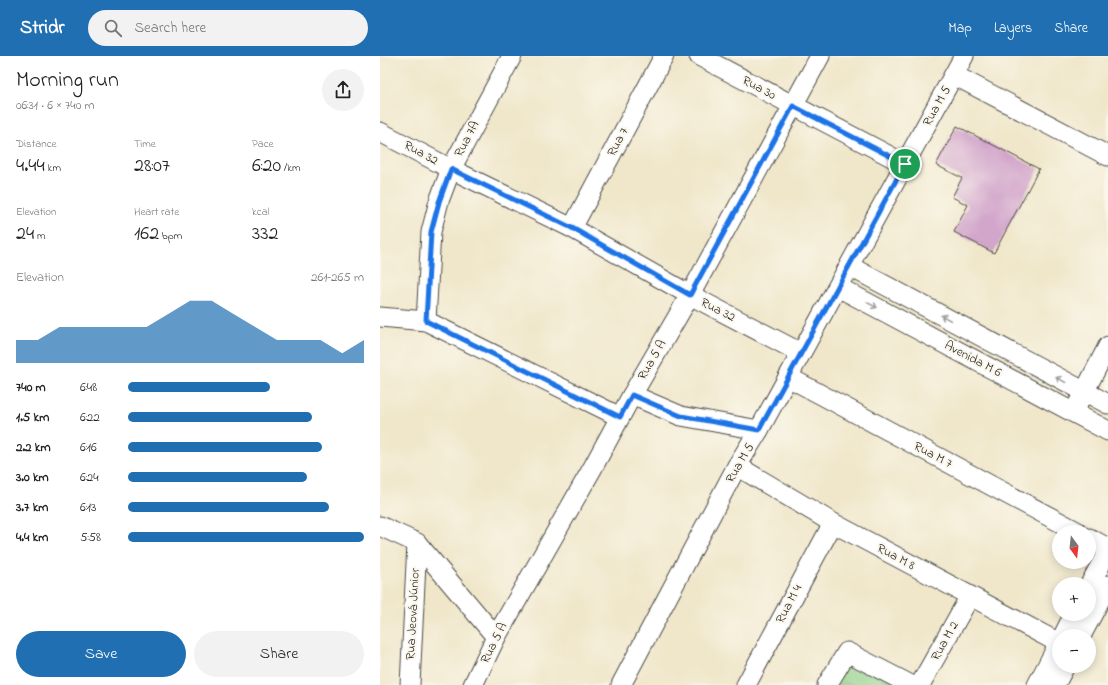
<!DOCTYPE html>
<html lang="en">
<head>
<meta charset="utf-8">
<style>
  body { margin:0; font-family:"Indie Flower",sans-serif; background:#f2f2f2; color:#222; height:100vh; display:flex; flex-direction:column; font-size:15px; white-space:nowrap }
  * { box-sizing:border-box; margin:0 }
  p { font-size:13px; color:#767676 }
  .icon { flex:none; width:22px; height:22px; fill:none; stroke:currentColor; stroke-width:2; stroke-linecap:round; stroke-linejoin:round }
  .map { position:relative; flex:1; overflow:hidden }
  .details { display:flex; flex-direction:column; background:#fff; width:380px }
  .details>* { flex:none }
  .needle { width:26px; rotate:165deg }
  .buttons { position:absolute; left:672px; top:469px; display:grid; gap:8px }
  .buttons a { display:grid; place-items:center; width:44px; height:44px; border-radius:50%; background:#fff; box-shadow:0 2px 10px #0003; font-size:20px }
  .pin { position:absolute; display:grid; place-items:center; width:34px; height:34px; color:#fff; margin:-17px; border:2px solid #fff; border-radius:50%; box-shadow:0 1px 4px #0007 }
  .round { display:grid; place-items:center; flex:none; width:42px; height:42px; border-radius:21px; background:#f2f2f2 }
  .headline { display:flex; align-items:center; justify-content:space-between; height:68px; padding:0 16px }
  h1 { font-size:22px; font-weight:600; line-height:30px }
  .metrics { display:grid; grid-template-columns:repeat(3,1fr); gap:6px; height:68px; padding:4px 16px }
  .metrics div { display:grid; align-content:center }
  .metrics b { font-size:20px; font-weight:600 }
  .metrics small { font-size:11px; font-weight:400 }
  .metrics p { font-size:11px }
  .chart { height:112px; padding:8px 16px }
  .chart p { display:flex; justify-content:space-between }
  .chart svg { width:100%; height:72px; margin-top:4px; fill:#1f6fb2; opacity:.7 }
  .action { display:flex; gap:8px; margin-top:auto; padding:8px 16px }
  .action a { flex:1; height:46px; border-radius:24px; background:#1f6fb2; color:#fff; font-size:16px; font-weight:600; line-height:46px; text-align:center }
  .action a+a { background:#f2f2f2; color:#222 }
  ul { padding:0 16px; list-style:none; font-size:13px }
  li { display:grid; grid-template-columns:64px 48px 1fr; align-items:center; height:30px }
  li i { height:10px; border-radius:5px; background:#1f6fb2 }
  header { display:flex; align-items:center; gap:24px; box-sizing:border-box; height:56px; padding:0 20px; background:#1f6fb2; color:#fff }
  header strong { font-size:19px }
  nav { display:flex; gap:22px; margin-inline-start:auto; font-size:14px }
  .search { width:280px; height:36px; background:#f2f2f2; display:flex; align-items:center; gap:10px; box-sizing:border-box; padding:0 14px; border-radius:22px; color:#767676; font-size:15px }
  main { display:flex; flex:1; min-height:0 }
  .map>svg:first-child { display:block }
  .green { fill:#8acc84; stroke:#5a7c58 }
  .building { fill:#d2a5cb }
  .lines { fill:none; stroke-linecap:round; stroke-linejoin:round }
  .minor-casing { stroke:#494743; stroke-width:21 }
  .minor { stroke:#fff; stroke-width:19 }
  .oneway { stroke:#a0a0a0 }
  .route-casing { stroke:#fff; stroke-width:8 }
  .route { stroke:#1a73e8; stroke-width:5 }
  .labels { text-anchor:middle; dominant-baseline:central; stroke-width:4; stroke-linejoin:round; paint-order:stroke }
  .street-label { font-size:13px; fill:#2b2b2b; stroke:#fbf7ec }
</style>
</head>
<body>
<header>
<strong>Stridr</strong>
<div class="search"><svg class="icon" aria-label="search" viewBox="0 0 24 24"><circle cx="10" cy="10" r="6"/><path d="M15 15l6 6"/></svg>Search here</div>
<nav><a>Map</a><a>Layers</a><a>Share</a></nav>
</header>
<main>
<section class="details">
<div class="headline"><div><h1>Morning run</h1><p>06:31 · 6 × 740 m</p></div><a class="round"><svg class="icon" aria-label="share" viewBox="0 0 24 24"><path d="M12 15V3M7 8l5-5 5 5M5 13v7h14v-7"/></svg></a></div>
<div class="metrics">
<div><p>Distance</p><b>4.44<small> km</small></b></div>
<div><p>Time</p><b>28:07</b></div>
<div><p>Pace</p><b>6:20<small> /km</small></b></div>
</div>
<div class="metrics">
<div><p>Elevation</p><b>24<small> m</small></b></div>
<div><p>Heart rate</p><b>162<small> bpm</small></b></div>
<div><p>kcal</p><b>332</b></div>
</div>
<div class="chart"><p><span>Elevation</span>261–265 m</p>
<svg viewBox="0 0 160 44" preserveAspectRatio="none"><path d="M0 44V30L10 30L20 22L30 22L40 22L50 22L60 22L70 14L80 6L90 6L100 14L110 22L120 30L130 30L140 30L150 38L160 30V44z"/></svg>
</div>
<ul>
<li><b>740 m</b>6:48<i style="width:60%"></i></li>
<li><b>1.5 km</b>6:22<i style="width:78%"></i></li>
<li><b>2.2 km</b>6:16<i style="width:82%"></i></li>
<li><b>3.0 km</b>6:24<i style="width:76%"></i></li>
<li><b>3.7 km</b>6:13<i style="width:85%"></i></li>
<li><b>4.4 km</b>5:58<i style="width:100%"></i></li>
</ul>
<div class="action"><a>Save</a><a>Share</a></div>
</section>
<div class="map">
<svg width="728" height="629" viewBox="0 0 728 629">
  <rect width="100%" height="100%" fill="#fbf7ec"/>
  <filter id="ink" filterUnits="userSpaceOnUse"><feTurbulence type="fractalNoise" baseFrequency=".025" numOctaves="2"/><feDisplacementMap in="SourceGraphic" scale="8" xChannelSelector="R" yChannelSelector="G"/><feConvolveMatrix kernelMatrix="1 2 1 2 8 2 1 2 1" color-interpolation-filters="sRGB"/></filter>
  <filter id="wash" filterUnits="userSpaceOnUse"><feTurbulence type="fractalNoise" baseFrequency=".012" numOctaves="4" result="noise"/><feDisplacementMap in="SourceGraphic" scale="16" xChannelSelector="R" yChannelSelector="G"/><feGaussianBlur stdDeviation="0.9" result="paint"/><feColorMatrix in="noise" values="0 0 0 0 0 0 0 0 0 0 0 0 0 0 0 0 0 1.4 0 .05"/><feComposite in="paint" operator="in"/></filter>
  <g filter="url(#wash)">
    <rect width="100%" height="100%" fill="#f0e7ca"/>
    <path class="green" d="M467,597L524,629H449Z"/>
    <g id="blocks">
      <path class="building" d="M577,70L659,113L614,197L574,176L588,149L572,141L582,122L556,109Z"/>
    </g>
  </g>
  <g filter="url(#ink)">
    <use href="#blocks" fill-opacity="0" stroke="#494743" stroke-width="1"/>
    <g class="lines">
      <defs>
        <g id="minor">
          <path d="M319,0L525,108"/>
          <path d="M574,19L728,100"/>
          <path d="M0,76L71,113L192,172L310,239L421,297"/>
          <path d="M192,172L284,0"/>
          <path d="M469,210L728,348"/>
          <path d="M458,231L728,375"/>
          <path d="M0,261L46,265L240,361"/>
          <path d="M46,265L51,176L59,145L71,113L132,0"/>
          <path d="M408,321L698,476"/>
          <path d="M252,339L301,360L379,374"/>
          <path d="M698,348L728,290"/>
          <path d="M357,410L453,467L679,587"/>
          <path d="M0,470L37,487L116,581"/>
          <path d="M709,482L728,492"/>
          <path d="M709,530L728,495"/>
          <path d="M683,580L694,558"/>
          <path d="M701,580L728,529"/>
          <path d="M30,629L37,487"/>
          <path d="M93,629L116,581L212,413L252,339L310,239L440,0"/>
          <path d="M241,629L357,410L379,374L584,0"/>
          <path d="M366,629L453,467"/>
          <path d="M447,629L467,596L531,629"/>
          <path d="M540,629L590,540"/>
          <path d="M657,629L679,587"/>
          <path d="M675,629L685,610"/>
        </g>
      </defs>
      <use href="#minor" class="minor-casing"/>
      <use href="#minor" class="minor"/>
    </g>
    <defs><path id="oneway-shaft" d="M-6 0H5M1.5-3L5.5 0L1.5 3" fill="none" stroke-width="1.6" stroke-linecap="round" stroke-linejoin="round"/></defs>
    <g class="oneway">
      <use href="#oneway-shaft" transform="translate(492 249) rotate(28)"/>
      <use href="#oneway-shaft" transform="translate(566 262) rotate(-152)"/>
      <use href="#oneway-shaft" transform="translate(681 324) rotate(-152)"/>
    </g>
  </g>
  <g class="lines" filter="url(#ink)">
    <defs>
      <path id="route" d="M413,50L525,108L379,374L301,360L252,339L240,361L46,265L51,176L59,146L71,113L192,172L310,239Z"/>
    </defs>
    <use href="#route" class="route-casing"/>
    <use href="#route" class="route"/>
  </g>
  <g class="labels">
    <g class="street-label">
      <text transform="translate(379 32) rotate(28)">Rua 30</text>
      <text transform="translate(557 50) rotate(-61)">Rua M 5</text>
      <text transform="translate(87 83) rotate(-62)">Rua 7A</text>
      <text transform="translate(238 86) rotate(-62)">Rua 7</text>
      <text transform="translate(41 97) rotate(28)">Rua 32</text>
      <text transform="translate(338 254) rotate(27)">Rua 32</text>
      <text transform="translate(593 303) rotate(28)">Avenida M 6</text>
      <text transform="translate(272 304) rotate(-60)">Rua 5 A</text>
      <text transform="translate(553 399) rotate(28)">Rua M 7</text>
      <text transform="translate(360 407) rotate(-60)">Rua M 5</text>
      <text transform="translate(516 501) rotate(28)">Rua M 8</text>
      <text transform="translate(409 548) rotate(-62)">Rua M 4</text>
      <text transform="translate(33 558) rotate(-87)">Rua Jeová Júnior</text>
      <text transform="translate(565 585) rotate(-61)">Rua M 2</text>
      <text transform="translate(114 587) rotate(-63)">Rua 5 A</text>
    </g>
  </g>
</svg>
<div class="buttons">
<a><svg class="needle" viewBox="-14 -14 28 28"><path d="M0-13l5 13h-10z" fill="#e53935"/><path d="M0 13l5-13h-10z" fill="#767676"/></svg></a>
<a>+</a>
<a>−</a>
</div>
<div class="pin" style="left:525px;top:108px;background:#1e9e55"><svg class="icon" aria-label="arrive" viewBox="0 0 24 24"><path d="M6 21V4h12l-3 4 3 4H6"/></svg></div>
</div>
</main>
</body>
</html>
